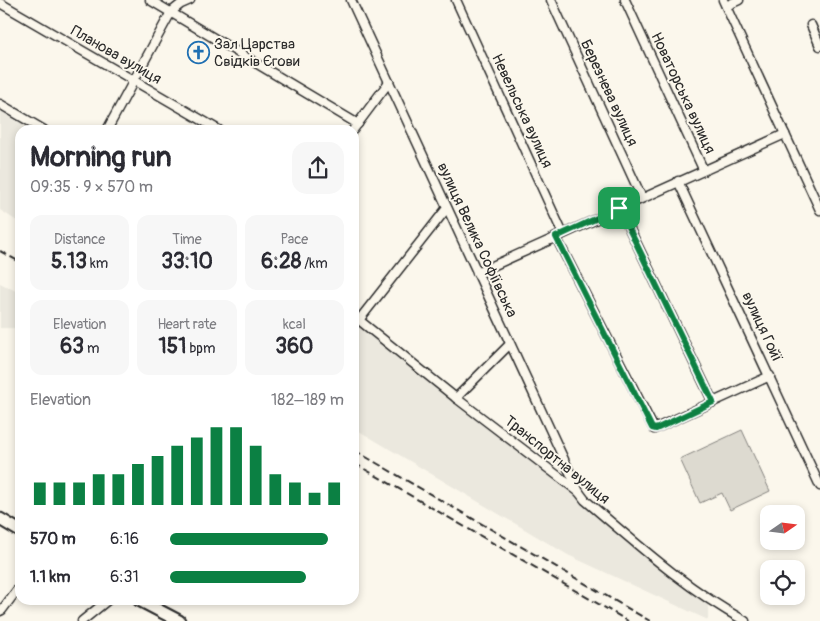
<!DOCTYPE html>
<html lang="en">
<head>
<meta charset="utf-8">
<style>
  body { margin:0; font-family:Pangolin,sans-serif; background:#f7f7f7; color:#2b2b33; height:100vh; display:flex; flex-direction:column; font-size:19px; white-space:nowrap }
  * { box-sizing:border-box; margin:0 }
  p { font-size:16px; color:#7c7c81 }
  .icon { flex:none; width:28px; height:28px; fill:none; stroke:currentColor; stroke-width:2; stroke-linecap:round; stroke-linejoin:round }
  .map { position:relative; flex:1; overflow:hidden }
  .details { position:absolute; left:15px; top:125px; width:344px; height:480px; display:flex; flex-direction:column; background:#fff; border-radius:15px; box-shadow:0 2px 8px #0003 }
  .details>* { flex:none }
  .needle { width:32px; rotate:76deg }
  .fabs { position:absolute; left:760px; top:505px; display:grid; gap:10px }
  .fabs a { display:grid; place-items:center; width:45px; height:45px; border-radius:10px; background:#fff; box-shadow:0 2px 8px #0003; font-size:25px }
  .pin { position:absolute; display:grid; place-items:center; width:42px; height:42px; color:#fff; margin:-21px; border-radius:10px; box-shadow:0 2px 8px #0006 }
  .round { display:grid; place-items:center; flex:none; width:52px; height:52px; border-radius:15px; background:#f7f7f7 }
  .summary { display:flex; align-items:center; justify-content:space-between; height:85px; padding:0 15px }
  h1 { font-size:28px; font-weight:700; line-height:38px }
  .stats { display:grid; grid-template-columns:repeat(3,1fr); gap:8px; height:85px; padding:5px 15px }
  .stats div { display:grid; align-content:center; border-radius:12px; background:#f7f7f7; text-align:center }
  .stats b { font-size:21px; font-weight:700 }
  .stats small { font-size:14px; font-weight:400 }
  .stats p { font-size:14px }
  .chart { height:140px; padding:10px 15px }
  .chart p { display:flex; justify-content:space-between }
  .chart svg { width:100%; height:90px; margin-top:5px; stroke:#0b8043; stroke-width:6 }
  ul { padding:0 15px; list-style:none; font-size:16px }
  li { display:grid; grid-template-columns:80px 60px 1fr; align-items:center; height:38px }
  li i { height:12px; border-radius:6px; background:#0b8043 }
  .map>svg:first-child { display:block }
  .built { fill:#ebe8de }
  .green { fill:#dddad0; stroke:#84827e }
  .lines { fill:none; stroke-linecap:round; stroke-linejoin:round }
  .minor-casing { stroke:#2b2b2b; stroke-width:11 }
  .secondary-casing { stroke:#2b2b2b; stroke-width:15 }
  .minor { stroke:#fbf7ec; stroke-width:8 }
  .secondary { stroke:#fbf7ec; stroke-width:11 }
  .rail { stroke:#2b2b2b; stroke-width:2; stroke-dasharray:8 4; stroke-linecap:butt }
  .route-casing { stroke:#fff; stroke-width:10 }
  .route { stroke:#0b8043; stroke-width:6 }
  .labels { text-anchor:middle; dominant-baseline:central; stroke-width:4; stroke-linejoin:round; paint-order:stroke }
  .poi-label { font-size:15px; fill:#2b2b2b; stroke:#fbf7ec; text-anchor:start }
  .street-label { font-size:15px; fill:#2b2b2b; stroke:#fbf7ec }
</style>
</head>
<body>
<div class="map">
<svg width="820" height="621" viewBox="0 0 820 621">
  <rect width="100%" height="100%" fill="#fbf7ec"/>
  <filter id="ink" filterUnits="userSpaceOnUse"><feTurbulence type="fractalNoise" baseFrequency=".02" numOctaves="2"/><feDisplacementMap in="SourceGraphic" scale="10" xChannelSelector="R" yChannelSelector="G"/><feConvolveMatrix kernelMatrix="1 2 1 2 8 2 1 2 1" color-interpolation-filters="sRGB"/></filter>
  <g filter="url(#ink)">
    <g class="built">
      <path d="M0,104L44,130H20V223L0,210Z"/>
      <path d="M0,283L20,293V328H0Z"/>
      <path d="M354,316L708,600V620L568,555L354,428Z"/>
    </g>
    <path class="green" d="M742,430L770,491L730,510L722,493L700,503L680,459Z"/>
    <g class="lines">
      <defs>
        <g id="minor">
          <path d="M150,0L358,124"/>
          <path d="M351,0L579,492"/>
          <path d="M456,0L563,234"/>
          <path d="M551,0L642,198"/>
          <path d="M625,0L703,169"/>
          <path d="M723,0L820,210"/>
          <path d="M0,3L219,130"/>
          <path d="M726,6L739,0"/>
          <path d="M811,25L820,46"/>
          <path d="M0,104L44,130"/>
          <path d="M107,130L171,12L181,4L190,0"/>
          <path d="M353,130L389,82"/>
          <path d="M678,181L820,486"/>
          <path d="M619,207L713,402"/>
          <path d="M556,237L654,429L770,376"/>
          <path d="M477,273L785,134"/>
          <path d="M354,316L456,398L579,492L585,500C637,544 685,588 745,621"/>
          <path d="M359,320L447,208"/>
          <path d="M456,398L510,344"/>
          <path d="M0,611L2,610L20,586"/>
          <path d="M82,621L108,600"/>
        </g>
        <g id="secondary">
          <path d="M0,519L20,531"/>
          <path d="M139,600L179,621"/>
        </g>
      </defs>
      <use href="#minor" class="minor-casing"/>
      <use href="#secondary" class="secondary-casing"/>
      <use href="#minor" class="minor"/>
      <use href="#secondary" class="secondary"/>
      <g class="rail">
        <path d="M0,251L20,262"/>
        <path d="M354,450L650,621"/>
        <path d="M354,463L628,621"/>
      </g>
    </g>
  </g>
  <g class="lines" filter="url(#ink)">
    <defs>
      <path id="route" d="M619,208L713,402L656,429L652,428L556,237Z"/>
    </defs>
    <use href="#route" class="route-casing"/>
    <use href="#route" class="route"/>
  </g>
  <defs>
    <symbol id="church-ring" viewBox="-11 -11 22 22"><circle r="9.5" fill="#fbf7ec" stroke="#1f6fb2" stroke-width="1.5"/><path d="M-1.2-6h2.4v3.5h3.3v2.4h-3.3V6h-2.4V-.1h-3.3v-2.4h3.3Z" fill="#1f6fb2"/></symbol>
  </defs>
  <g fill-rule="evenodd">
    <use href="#church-ring" x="186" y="40" width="25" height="25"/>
  </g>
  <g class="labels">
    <g class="poi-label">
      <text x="214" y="44">Зал Царства<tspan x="214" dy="17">Свідків Єгови</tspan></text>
    </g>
    <g class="street-label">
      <text transform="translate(116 55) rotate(30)">Планова вулиця</text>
      <text transform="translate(609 93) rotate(65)">Березнева вулиця</text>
      <text transform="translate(683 93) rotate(65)">Новаторська вулиця</text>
      <text transform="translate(522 111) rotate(65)">Невельська вулиця</text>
      <text transform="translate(477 240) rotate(65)">вулиця Велика Софіївська</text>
      <text transform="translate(762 327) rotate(65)">вулиця Гойї</text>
      <text transform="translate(557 460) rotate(39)">Транспортна вулиця</text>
    </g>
  </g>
</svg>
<div class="fabs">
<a><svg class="needle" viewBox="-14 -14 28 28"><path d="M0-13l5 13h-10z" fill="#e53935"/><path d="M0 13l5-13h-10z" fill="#7c7c81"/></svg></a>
<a><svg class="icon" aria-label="locate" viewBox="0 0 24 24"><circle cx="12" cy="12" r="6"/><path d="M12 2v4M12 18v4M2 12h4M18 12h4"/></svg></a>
</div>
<div class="pin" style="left:619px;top:208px;background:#1e9e55"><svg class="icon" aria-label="arrive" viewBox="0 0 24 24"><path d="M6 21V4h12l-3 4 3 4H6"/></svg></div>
<section class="details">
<div class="summary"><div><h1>Morning run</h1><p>09:35 · 9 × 570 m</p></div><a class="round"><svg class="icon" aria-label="share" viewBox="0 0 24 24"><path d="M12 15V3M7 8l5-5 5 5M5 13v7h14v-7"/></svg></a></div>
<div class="stats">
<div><p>Distance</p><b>5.13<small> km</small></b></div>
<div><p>Time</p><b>33:10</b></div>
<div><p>Pace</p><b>6:28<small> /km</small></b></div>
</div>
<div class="stats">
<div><p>Elevation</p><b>63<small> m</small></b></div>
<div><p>Heart rate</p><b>151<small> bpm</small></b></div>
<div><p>kcal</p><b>360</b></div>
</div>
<div class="chart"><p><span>Elevation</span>182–189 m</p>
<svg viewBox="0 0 160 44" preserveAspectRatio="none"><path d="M5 44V33M15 44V33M25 44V33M35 44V29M45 44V29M55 44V24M65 44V20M75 44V15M85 44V11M95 44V6M105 44V6M115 44V15M125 44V29M135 44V33M145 44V38M155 44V33"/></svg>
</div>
<ul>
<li><b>570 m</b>6:16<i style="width:91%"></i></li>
<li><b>1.1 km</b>6:31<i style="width:78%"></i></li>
</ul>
</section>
</div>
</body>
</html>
